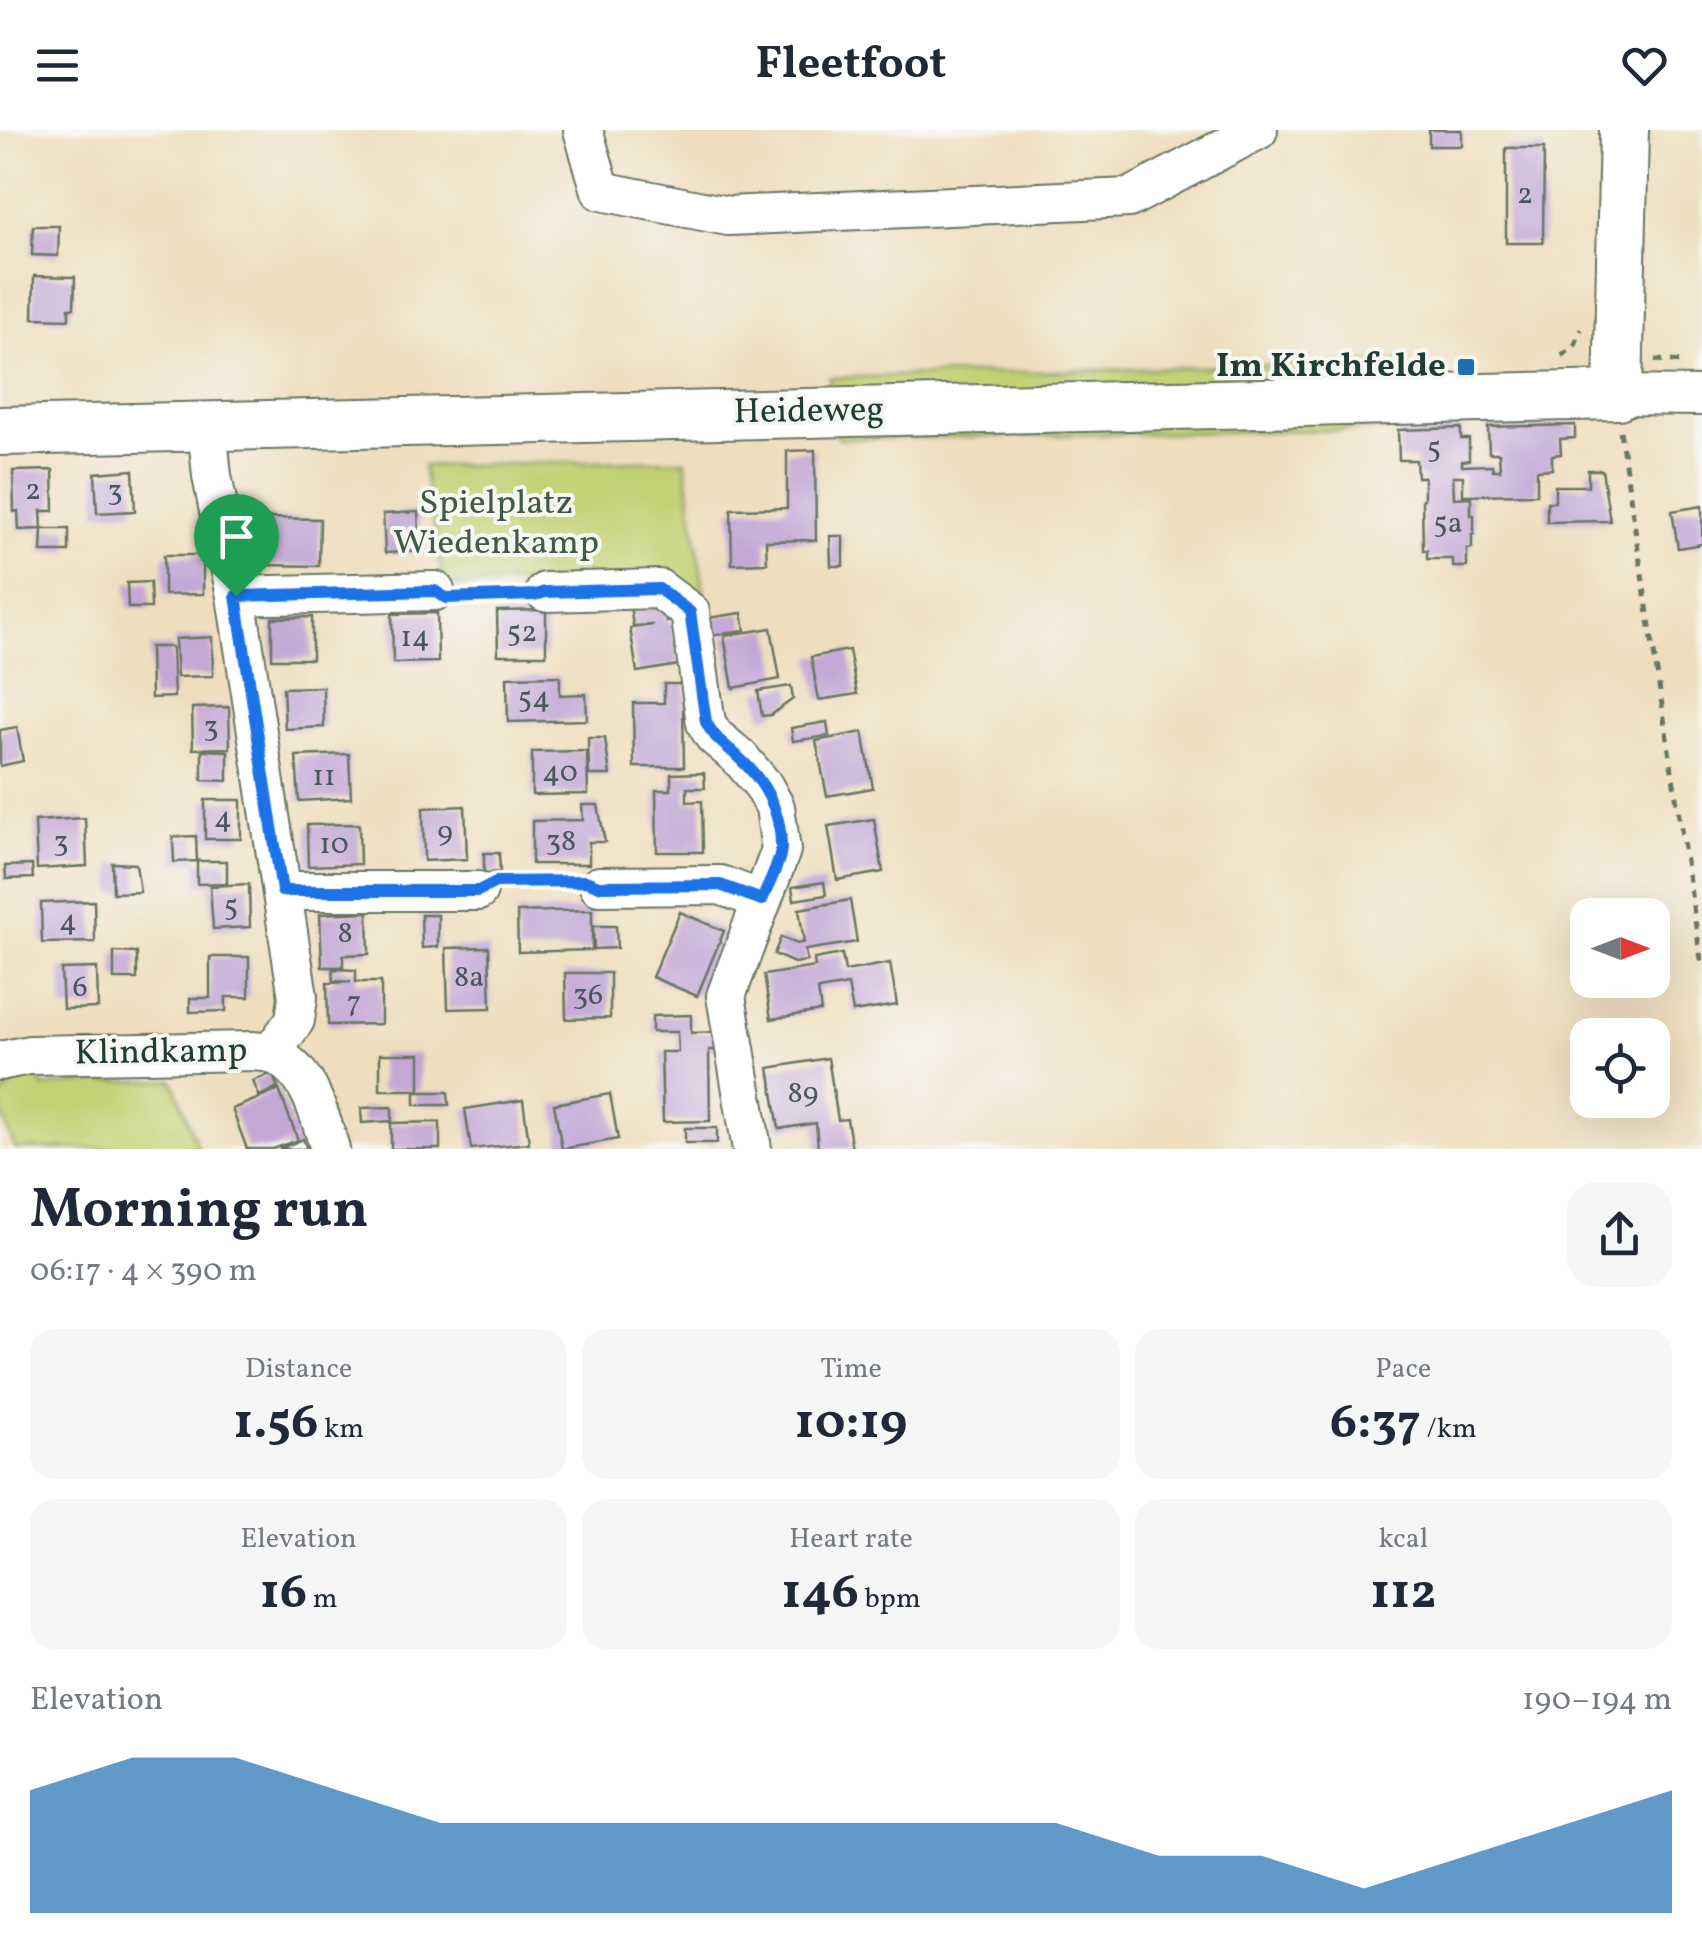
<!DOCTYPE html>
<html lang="en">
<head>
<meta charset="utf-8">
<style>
  body { margin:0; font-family:Vollkorn,serif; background:#f6f6f7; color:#1f2937; height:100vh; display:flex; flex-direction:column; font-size:38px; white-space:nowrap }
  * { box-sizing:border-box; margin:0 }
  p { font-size:32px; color:#747a83 }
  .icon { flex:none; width:55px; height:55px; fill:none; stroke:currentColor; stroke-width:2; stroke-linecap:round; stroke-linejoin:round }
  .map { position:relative; height:1019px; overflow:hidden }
  .drawer { display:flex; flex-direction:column; background:#fff; flex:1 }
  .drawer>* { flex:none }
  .needle { width:65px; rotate:90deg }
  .fabs { position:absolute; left:1570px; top:768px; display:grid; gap:20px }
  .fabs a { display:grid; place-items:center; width:100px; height:100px; border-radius:20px; background:#fff; box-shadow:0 10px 40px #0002; font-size:50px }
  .pin { position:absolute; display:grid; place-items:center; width:85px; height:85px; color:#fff; margin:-102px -42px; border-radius:50% 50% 50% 0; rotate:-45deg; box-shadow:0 0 10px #0007 }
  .pin .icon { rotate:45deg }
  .round { display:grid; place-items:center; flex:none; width:105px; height:105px; border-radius:30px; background:#f6f6f7 }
  .headline { display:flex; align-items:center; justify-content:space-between; height:170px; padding:0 30px }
  h1 { font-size:55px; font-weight:700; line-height:75px }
  .metrics { display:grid; grid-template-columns:repeat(3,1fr); gap:15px; height:170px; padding:10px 30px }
  .metrics div { display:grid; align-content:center; border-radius:25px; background:#f6f6f7; text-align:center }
  .metrics b { font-size:50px; font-weight:700 }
  .metrics small { font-size:28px; font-weight:400 }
  .metrics p { font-size:28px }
  .chart { height:280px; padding:20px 30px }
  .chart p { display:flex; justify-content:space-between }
  .chart svg { width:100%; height:180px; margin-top:10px; fill:#1f6fb2; opacity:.7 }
  header { display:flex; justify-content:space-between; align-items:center; height:130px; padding:0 30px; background:#fff; font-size:45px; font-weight:700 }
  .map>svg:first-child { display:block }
  .green { fill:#c3d274; stroke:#718854; stroke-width:2.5 }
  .building { fill:#c3a8d6 }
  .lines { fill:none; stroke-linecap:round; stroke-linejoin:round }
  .minor-casing { stroke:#687564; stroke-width:42 }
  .major-casing { stroke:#687564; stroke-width:52 }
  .path { stroke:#687564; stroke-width:5; stroke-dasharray:8 8; stroke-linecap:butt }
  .minor { stroke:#fff; stroke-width:38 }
  .major { stroke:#fff; stroke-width:48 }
  .route-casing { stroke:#fff; stroke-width:20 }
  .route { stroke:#1a73e8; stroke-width:12 }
  .poi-dot { fill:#1f6fb2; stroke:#f6f6f2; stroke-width:4 }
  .labels { text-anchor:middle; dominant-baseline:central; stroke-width:8; stroke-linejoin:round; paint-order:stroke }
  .number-label { font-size:30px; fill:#48585c }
  .poi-label { font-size:35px; font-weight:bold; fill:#1f3d34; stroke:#f6f6f2; text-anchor:end }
  .street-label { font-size:35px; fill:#1f3d34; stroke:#f6f6f2 }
  .park-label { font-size:35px; fill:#405b41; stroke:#f6f6f2 }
</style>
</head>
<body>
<header><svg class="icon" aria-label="menu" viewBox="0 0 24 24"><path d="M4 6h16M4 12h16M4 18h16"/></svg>Fleetfoot<svg class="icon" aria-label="heart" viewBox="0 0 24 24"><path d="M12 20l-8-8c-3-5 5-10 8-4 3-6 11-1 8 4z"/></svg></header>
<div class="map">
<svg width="1702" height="1019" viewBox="0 0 1702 1019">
  <rect width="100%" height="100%" fill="#f6f6f2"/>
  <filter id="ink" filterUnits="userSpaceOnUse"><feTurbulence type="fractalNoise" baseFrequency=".01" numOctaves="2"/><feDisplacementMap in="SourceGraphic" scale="20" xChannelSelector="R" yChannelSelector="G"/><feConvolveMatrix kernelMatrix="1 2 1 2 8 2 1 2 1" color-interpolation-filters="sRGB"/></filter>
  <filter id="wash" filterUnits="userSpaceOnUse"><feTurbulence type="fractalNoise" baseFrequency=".0048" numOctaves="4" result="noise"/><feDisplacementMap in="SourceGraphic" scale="40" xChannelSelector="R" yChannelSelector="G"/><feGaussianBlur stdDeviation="2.25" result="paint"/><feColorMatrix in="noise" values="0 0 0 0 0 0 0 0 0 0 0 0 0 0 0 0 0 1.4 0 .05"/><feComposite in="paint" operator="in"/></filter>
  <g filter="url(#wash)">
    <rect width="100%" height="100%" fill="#efdebd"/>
    <g class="green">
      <path d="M1409,231L1391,299L839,309L829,248Z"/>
      <path d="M685,330L704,461L691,465L670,448L444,456L423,336Z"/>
      <path d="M40,945L42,957L89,952L173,950L198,1019H15L2,983L0,968C12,953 21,947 40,945Z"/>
    </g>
    <g id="blocks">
      <g class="building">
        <rect x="1429" y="0" width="33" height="16"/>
        <path d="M1506,18H1544L1543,113H1506Z"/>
        <path d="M33,96H59L58,126L32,125Z"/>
        <path d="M34,146L75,147L74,178H69V189L33,188Z"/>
        <path d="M1575,295V308L1560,309L1561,324L1552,325V339L1537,340V364L1463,365V346H1453L1454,368L1471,367V385H1474V404H1472V418L1467,419V437H1453V429H1427V420H1423L1422,369H1424V347H1417L1416,330H1399L1398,300L1461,298V309H1469V330L1462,331V336L1492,335L1493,340H1500L1499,323H1489L1488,297Z"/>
        <path d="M815,320L816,410L766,411L767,433L732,434L731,379L787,378V321Z"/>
        <path d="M53,340L54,381H41L42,399L19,400L18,381L14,382L13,341Z"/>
        <path d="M133,340L135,381L97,383L95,343Z"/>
        <path d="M1588,340H1602L1610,391L1547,392V372H1555V356H1588Z"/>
        <path d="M1702,376V414L1678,418L1672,381Z"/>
        <path d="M418,382L420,421L385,423L383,384Z"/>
        <path d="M264,388L320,389L319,436L263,435Z"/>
        <path d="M42,399H69V422H41Z"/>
        <path d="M830,406H843V436H831Z"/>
        <path d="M164,425H203V464L164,465Z"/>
        <path d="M150,452L151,478H128L127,453Z"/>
        <path d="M658,470L665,483L666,492L672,491L679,535L637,542L630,498L653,495L633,496L630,475Z"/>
        <path d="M546,480V525H498L497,481Z"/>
        <path d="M437,483L438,532L393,533L392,484Z"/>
        <path d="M742,483L745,500L710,506L707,488Z"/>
        <path d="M312,487V529H272V488Z"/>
        <path d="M771,498L780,549L733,558L724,506Z"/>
        <path d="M212,507L213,546L177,547L175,509Z"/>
        <path d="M150,517H172L174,567L151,568Z"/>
        <path d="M849,520L857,564L819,570L811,527Z"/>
        <path d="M560,546V565L586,564L587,590L508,592L507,547Z"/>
        <path d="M664,554H686V572H683L684,637H634L633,573H664Z"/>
        <path d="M791,556L793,569L771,585L762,586L758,561Z"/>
        <path d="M323,557L324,597L285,599L283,558Z"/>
        <path d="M229,577L230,618L193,619L192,578Z"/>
        <path d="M827,592L829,606L793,611L791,598Z"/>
        <path d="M17,597L23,631L0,636V600Z"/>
        <path d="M863,602L873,658L827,666L816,611Z"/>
        <path d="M588,608H605L610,645H589Z"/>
        <path d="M202,620L228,621V651L202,650Z"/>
        <path d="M587,621L588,664L532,665V622Z"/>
        <path d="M349,624L351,668L299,671L296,626Z"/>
        <path d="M704,643L705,658H687V672L702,671L703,722H657L656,660H671V644Z"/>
        <rect x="205" y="670" width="36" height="39"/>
        <path d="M582,675H598L605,712H589V734H532V691L583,690Z"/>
        <path d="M465,676L467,729L424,731L423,678Z"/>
        <path d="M85,688L87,736L37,739L35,691Z"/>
        <path d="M874,689L883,742L837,750L828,696Z"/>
        <path d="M359,694L360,734L308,736L307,695Z"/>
        <path d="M196,706L197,731H227V753L197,754V731L174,732L173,707Z"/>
        <path d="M484,723H499L500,742L484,743Z"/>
        <path d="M112,733L136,734L140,762L113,763Z"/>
        <path d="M32,735L33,748L6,749L5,736Z"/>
        <path d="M824,752L826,765L794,770L792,757Z"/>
        <path d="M249,754L250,797L213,799L210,756Z"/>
        <path d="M850,770L857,812L805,820L807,831L794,833L774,824L781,807L797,814L804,812L799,779Z"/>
        <path d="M94,771L95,812L42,813L41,773Z"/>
        <path d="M592,780V820L518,822L517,782Z"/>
        <path d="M368,782L369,824L343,825V837H322L320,784Z"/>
        <path d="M680,782L724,801L697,866L652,847Z"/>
        <path d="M421,785H438V817L422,818Z"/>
        <path d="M593,796H616L617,818L594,819Z"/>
        <path d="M489,817L491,878L448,879L446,818Z"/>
        <path d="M114,822L137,823V849H114Z"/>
        <path d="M842,824L845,841L890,833L897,875L853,882L848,855L818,860L821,881L771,889L764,845L815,837L814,829Z"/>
        <path d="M210,827H249V867H226V881L190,882V868H210Z"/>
        <path d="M97,838L98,878L63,879L61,839Z"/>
        <path d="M333,839L356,840V852H381V894L328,895L327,853L351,852L333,851Z"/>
        <path d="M565,843H610V888L566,889Z"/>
        <path d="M691,885V903L717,902L718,920H709L710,991L663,992L661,922H678L677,902H652V886Z"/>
        <rect x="380" y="924" width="40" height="36"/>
        <path d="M828,928L838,990L847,989L852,1019H818L816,993L779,999L769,938Z"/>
        <path d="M272,943L278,958L259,966L253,951Z"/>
        <path d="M279,960L298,1010L273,1019H247L232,979Z"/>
        <path d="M415,962H448L449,975H415Z"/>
        <path d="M610,964L618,1009L562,1019L554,974Z"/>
        <path d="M523,970L529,1013L471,1019L465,979Z"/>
        <path d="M392,977V991L362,993L361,978Z"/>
        <path d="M440,992V1019H391V993Z"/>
        <rect x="685" y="998" width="32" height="15"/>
        <path d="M303,1009L307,1019H279Z"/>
      </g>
    </g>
  </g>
  <g filter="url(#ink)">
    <use href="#blocks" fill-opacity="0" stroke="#687564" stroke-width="2.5"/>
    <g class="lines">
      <defs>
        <g id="minor">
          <path d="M583,0L601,61L728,86L1129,68L1258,0"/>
          <path d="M1618,265L1702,266"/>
          <path d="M545,462L659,459L690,482L706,593L714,606L740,628L763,655L775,677L781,720L726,866L752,1019"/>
          <path d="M236,466L435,461"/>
          <path d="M599,756L720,755L762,770"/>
          <path d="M282,761H478"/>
          <path d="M271,923C310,941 318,981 330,1019"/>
          <path d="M0,931L29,925L254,921L271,923L295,890L298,867L236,466L212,346L207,296"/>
        </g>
        <path id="major" d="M0,301L1618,265L1624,0"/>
      </defs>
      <use href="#minor" class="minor-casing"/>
      <use href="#major" class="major-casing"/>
      <g class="path">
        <path d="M1562,226L1575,215L1581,199"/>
        <path d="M1655,230L1684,232"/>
        <path d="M1620,301L1702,836"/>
        <path d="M466,467L515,466"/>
        <path d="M504,752L568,751"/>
      </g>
      <use href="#minor" class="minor"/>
      <use href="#major" class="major"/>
    </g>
  </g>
  <g class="lines" filter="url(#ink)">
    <defs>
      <path id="route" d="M659,459L690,482L706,592C715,610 725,614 738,627C764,650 782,682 781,718C780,734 768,755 762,770L720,755L599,756L586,751L496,752L478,761H282L236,466L435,461L446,468L536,465L545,462Z"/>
    </defs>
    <use href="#route" class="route-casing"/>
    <use href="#route" class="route"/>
  </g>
  <rect class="poi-dot" x="1456" y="227" width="20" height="20" rx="5"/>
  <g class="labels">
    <g class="number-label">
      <text x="1525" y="65">2</text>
      <text x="1434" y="319">5</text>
      <text x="33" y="361">2</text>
      <text x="115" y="362">3</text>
      <text x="1448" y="394">5a</text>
      <text x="522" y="503">52</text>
      <text x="415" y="508">14</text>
      <text x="534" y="569">54</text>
      <text x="211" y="598">3</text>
      <text x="560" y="643">40</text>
      <text x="324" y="647">11</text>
      <text x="223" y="689">4</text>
      <text x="445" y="703">9</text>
      <text x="561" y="712">38</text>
      <text x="61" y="713">3</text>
      <text x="334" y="715">10</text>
      <text x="231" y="777">5</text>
      <text x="68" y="792">4</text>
      <text x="345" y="804">8</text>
      <text x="469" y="848">8a</text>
      <text x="80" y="858">6</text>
      <text x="588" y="866">36</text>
      <text x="354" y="873">7</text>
      <text x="803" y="964">89</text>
    </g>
    <g class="poi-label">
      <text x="1446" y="237">Im Kirchfelde</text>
    </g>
    <g class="street-label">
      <text transform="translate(809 282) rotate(-1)">Heideweg</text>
      <text transform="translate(161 923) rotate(-1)">Klindkamp</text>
    </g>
    <g class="park-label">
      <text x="496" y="374">Spielplatz<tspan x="496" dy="40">Wiedenkamp</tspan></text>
    </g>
  </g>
</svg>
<div class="fabs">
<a><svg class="needle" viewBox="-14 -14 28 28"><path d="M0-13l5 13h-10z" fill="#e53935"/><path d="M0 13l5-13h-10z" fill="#747a83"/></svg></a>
<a><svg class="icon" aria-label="locate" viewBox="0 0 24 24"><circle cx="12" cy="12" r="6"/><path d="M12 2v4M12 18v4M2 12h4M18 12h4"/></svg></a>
</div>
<div class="pin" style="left:236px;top:466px;background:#1e9e55"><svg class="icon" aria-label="arrive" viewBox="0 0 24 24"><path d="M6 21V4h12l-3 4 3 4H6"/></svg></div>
</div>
<section class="drawer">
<div class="headline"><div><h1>Morning run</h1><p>06:17 · 4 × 390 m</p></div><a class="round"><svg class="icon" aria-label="share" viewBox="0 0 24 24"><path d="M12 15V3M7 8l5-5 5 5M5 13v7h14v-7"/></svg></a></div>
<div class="metrics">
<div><p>Distance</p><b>1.56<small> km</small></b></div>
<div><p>Time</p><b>10:19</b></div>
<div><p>Pace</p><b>6:37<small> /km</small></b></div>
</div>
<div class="metrics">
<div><p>Elevation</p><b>16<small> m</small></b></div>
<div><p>Heart rate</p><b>146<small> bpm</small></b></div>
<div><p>kcal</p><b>112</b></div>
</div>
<div class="chart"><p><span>Elevation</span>190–194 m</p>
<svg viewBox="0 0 160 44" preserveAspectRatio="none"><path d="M0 44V14L10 6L20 6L30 14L40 22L50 22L60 22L70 22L80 22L90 22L100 22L110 30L120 30L130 38L140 30L150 22L160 14V44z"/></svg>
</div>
</section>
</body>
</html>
